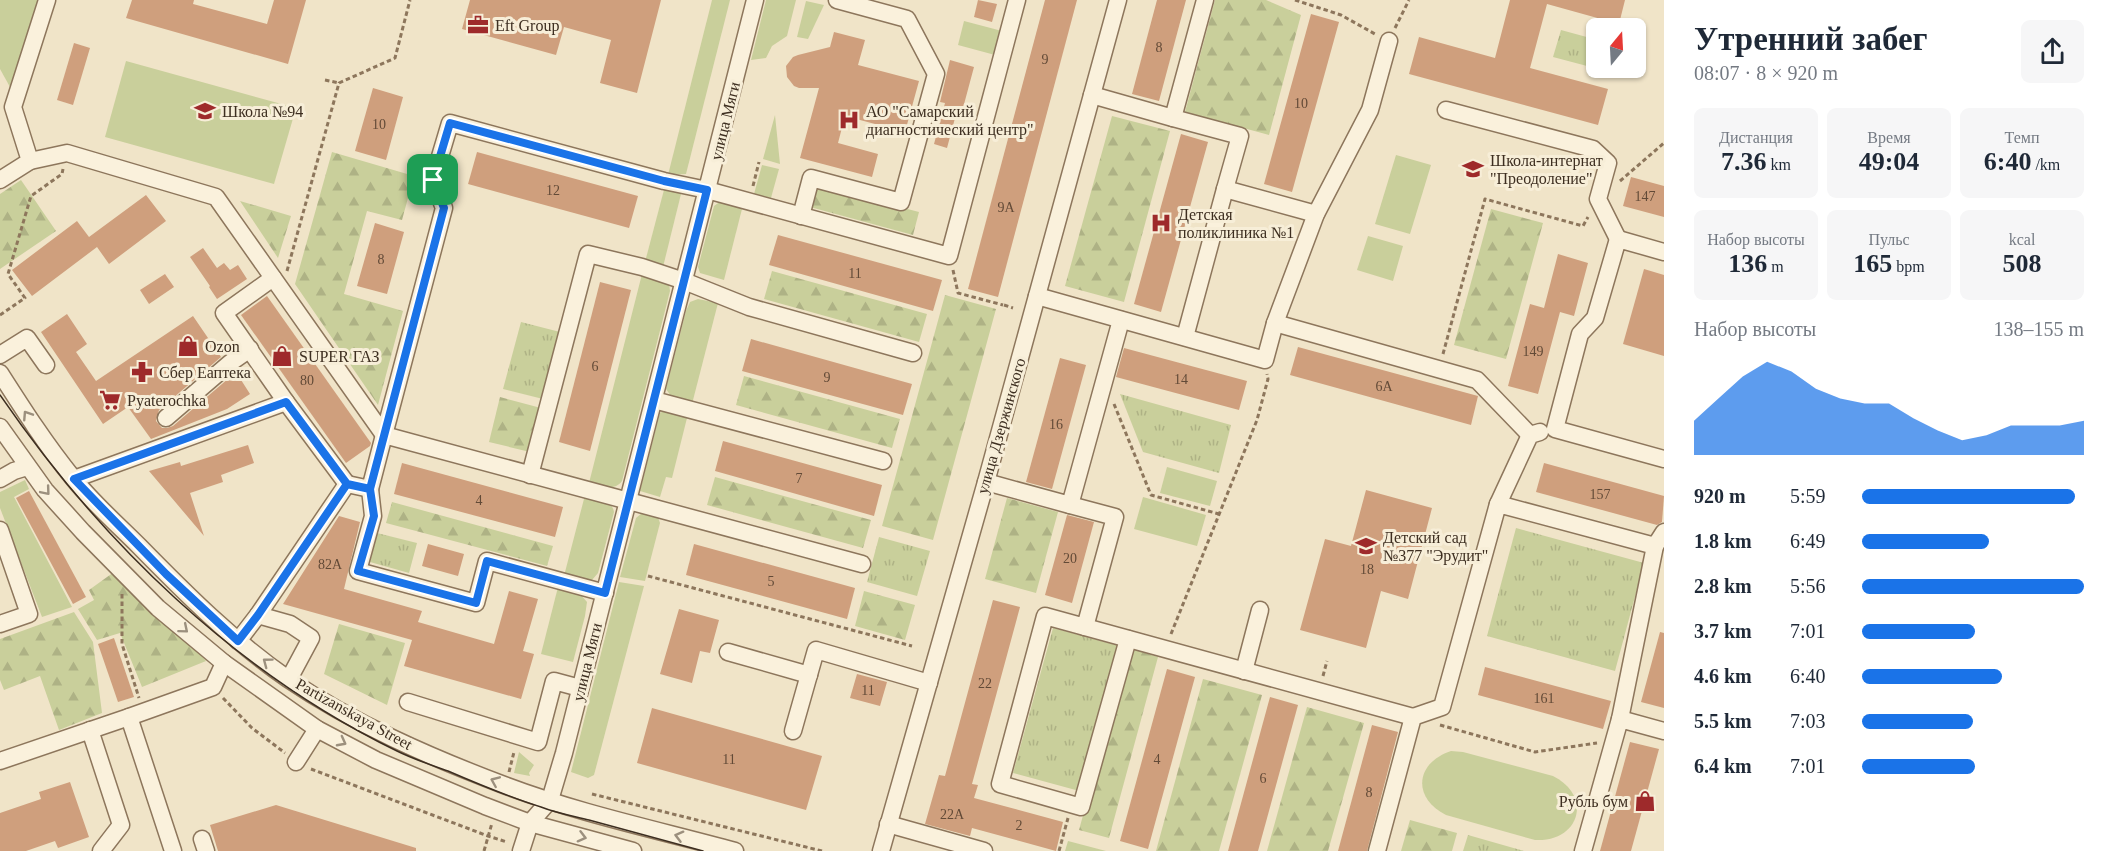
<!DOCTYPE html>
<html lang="ru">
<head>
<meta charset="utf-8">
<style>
  body { margin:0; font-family:"Times New Roman",serif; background:#f6f6f7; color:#1f2937; height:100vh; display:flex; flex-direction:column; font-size:22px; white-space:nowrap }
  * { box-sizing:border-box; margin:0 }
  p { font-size:20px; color:#747a83 }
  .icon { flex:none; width:33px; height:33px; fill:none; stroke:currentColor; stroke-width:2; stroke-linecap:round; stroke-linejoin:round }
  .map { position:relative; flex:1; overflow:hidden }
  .panel { display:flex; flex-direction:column; background:#fff; width:450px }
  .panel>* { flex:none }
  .needle { width:39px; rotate:18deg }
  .buttons { position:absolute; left:1586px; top:18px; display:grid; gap:12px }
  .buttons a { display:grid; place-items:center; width:60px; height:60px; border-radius:9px; background:#fff; box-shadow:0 2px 4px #0004; font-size:30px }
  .pin { position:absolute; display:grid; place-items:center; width:51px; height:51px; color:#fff; margin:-26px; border-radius:12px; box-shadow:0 3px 9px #0006 }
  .round { display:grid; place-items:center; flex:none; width:63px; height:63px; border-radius:9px; background:#f6f6f7 }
  .head { display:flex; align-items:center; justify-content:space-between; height:102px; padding:0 30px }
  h1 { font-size:33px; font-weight:800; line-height:45px }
  .metrics { display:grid; grid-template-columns:repeat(3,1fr); gap:9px; height:102px; padding:6px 30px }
  .metrics div { display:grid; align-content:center; border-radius:9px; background:#f6f6f7; text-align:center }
  .metrics b { font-size:26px; font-weight:800 }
  .metrics small { font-size:16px; font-weight:400 }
  .metrics p { font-size:16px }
  .chart { height:168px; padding:12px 30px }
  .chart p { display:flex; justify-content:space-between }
  .chart svg { width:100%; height:108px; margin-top:6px; fill:#1a73e8; opacity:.7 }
  ul { padding:0 30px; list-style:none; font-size:20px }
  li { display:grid; grid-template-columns:96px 72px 1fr; align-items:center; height:45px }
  li i { height:15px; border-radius:8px; background:#1a73e8 }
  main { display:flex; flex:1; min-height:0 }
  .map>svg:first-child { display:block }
  .grass { fill:#c9cf9b }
  .forest { fill:url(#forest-firs) }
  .park { fill:url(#park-tufts) }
  .building { fill:#cf9f7d }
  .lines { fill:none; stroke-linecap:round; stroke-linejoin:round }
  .minor-casing { stroke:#8d765c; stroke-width:19 }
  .path { stroke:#8d765c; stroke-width:3; stroke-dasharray:4.5 3; stroke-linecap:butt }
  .minor { stroke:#faf1dc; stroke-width:16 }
  .tram { stroke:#3d2e20; stroke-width:1.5 }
  .oneway { stroke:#9c907e }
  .route-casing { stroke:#fff; stroke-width:12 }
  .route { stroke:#1a73e8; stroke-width:8 }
  .labels { text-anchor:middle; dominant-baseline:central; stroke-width:6; stroke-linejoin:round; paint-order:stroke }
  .number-label { font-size:14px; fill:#624a37 }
  .poi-label { font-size:16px; fill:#3d2e20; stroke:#f7eed8; text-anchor:start }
  .street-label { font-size:16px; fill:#3d2e20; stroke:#f7eed8 }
</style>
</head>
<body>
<main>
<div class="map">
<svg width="1664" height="851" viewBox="0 0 1664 851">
  <defs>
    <pattern id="forest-firs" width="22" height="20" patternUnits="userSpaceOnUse" patternTransform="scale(1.5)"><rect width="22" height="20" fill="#c9cf9b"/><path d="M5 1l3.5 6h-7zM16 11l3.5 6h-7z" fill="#aeb285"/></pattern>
    <pattern id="park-tufts" width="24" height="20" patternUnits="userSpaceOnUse" patternTransform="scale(1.5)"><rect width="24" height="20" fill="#c9cf9b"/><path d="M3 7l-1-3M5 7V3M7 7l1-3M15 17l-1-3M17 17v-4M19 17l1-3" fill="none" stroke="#aeb285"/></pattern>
  </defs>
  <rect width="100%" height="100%" fill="#f0e4c8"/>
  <g class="grass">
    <path d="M0,0H42L15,96L0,69Z"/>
    <path d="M712,0H730L686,174L668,175Z"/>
    <path d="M766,0H796L787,36L772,46L766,58L751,60Z"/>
    <path d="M806,1L824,5L808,39L797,37Z"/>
    <path d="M964,21L1002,31L995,55L958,45Z"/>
    <path d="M126,61L296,108L274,184L105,137Z"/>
    <path d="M775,115L780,164L763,159Z"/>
    <path d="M1396,155L1431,165L1410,234L1375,224Z"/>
    <path d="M762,165L779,169L771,198L754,194Z"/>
    <path d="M665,186L682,190L663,267L645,262Z"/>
    <path d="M721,201L743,205L724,280L700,273L698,267L714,206Z"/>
    <path d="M1368,236L1403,246L1393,281L1357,270Z"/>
    <path d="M642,274L669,284L670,291L622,481C614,492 601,486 589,483Z"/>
    <path d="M698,299L718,303L692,404L673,399L666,389L686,311L690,302Z"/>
    <path d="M667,409L688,414L672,478L666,477L660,497L640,491L660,413Z"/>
    <path d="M1167,467L1217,481L1210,506L1160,493Z"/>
    <path d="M25,480L29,489L14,497L72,607L42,617L0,508V492Z"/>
    <path d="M585,495C596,498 612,499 614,512L598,573L592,580L564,576Z"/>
    <path d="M1143,497L1206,515L1197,546L1134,529Z"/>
    <path d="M642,513H650L658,517L660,523L645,581L620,577L636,518Z"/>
    <path d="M619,582L644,586L594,775L588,778L571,772Z"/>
    <path d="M558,587L580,594L587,602L585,616L573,662L541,654Z"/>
    <path d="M1451,751L1463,752L1553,776C1593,796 1580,842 1535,840L1446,815C1412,798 1415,763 1451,751Z"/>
    <path d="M519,752L534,765L529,773L530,776L514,773Z"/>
    <path d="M1068,841L1106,851H1065Z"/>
  </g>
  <g class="forest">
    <path d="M1215,0H1266L1301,15L1269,135L1185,112Z"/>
    <path d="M1112,116L1170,131L1124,302L1065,286Z"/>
    <path d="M332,152L414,176L402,220L367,211L344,294L403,311L378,405L295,284Z"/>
    <path d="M21,180L56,231L0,269V194Z"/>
    <path d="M816,185L919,212L913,235L810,207Z"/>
    <path d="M240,201L291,216L278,258Z"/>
    <path d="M1491,209L1543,223L1506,359L1454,345Z"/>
    <path d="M772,271L927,314L919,342L764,299Z"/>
    <path d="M945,295L996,309L933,540L882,526Z"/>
    <path d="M744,376L900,419L892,448L736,405Z"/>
    <path d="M500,397L541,408L530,452L489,442Z"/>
    <path d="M715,477L871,520L863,548L707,505Z"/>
    <path d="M1007,498L1058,512L1036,593L985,579Z"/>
    <path d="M392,502L553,546L547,566L386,523Z"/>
    <path d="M114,572L169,618L206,661L142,687L120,633L97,640L78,609L94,600L89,590Z"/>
    <path d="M864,591L915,605L905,640L855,626Z"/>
    <path d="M74,612L93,642L102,713L59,730L40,676L4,690L0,680V639Z"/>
    <path d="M339,624L405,643L387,705L324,674Z"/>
    <path d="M1129,648L1158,657L1109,838L1079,830Z"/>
    <path d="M1203,679L1262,695L1219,851H1156Z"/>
    <path d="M1307,707L1364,723L1328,851H1267Z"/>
    <path d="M1410,820L1457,833L1452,851H1401Z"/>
  </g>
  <g class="park">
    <path d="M1561,30L1594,39L1587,66L1553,57Z"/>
    <path d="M521,322L560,332L543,399L503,389Z"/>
    <path d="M1120,394L1231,425L1219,473L1143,452Z"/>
    <path d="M1516,528L1644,563L1615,671L1487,636Z"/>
    <path d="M377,533L417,543L409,573L370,562Z"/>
    <path d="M879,537L930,551L917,596L867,582Z"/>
    <path d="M1053,628L1123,647L1083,792L1013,773Z"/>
    <path d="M1468,835L1524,851H1463Z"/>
  </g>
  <g class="building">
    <path d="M132,0H194L193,4L267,24L274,0H306L288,64L126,18Z"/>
    <path d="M470,0H661L637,93L600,83L611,40L564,27L556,55L462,29Z"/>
    <path d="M978,0L997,4L992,22L974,17Z"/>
    <path d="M1045,0H1077L998,297L968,289Z"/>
    <path d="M1157,0H1186L1159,101L1132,94Z"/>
    <path d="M1510,0H1625L1619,24L1547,4L1530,68L1608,89L1598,125L1409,74L1419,37L1495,58Z"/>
    <path d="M1311,14L1339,22L1292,192L1264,184Z"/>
    <path d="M834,32L865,40L858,65L919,81L905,132L845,116L838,143L878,154L872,177L800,158L819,88H799L794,86L787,77L786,66L793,57L798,55L830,47Z"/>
    <path d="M74,43L90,48L73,105L57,100Z"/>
    <path d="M950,60L974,67L963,108L958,107L947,148L934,144L945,103L940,102Z"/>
    <path d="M373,88L403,97L386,160L355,151Z"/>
    <path d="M1181,134L1208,142L1161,312L1134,304Z"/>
    <path d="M477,152L638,196L629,228L468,184Z"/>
    <path d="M1631,177L1664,186V217L1623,206Z"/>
    <path d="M146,195L166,221L109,264L97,247L32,296L12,270L77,221L89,237Z"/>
    <path d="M375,223L404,232L387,294L357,286Z"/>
    <path d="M778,235L942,280L933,311L769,265Z"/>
    <path d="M203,248L217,268L224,263L230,270L238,265L247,279L217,299L209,287L210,286L190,257Z"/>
    <path d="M1558,254L1588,263L1574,316L1560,312L1538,394L1508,386L1530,304L1544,308Z"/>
    <path d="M1644,269L1664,275V356L1623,344Z"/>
    <path d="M165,274L174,287L149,304L140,290Z"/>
    <path d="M600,282L631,290L590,451L559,442Z"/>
    <path d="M267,296L371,443L370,446L346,463L241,315Z"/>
    <path d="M67,314L87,344L76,352L96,381L193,316L221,357L159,410L156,421L162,428H167L173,426L236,372L250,394L227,409L151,439L128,407L103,424L41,332Z"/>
    <path d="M751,339L912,384L903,415L742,371Z"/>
    <path d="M1298,347L1478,396L1471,425L1290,375Z"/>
    <path d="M1124,348L1247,381L1239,410L1116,377Z"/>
    <path d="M1060,358L1086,365L1052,489L1026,482Z"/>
    <path d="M723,441L882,485L874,516L715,471Z"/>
    <path d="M248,445L254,463L221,475L223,482L190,493L204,536L149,471L180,462L181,466Z"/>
    <path d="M402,463L563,507L555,537L394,494Z"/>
    <path d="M1544,463L1664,496L1662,522L1657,525L1536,492Z"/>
    <path d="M1366,490L1432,508L1408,599L1381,591L1366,648L1300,630L1325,539L1351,546Z"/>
    <path d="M29,491L86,597L73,604L16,498Z"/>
    <path d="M1067,515L1094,522L1072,603L1045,595Z"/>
    <path d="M339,516L360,522L344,589L422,611L418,622L494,644L509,591L538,599L523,651L534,654L521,699L404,666L412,640L283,604Z"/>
    <path d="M428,544L464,554L458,576L422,566Z"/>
    <path d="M694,544L855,588L847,619L686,575Z"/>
    <path d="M993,600L1020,607L972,784L978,785L974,798L1063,822L1056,851L972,828L970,836L925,824L939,775L945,776Z"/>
    <path d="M679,609L719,620L710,653L700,651L692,683L660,674Z"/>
    <path d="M1660,632L1664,633V708L1641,702Z"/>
    <path d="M114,638L134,697L118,702L98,644Z"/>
    <path d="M1485,667L1611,701L1603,729L1478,695Z"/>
    <path d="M1167,669L1195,677L1148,849L1120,841Z"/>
    <path d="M857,674L887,682L880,706L850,698Z"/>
    <path d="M1270,697L1298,705L1258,851H1228Z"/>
    <path d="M652,708L822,756L806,810L637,763Z"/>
    <path d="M1372,725L1398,732L1367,851H1338Z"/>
    <path d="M1630,742L1659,749L1631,851H1600Z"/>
    <path d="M70,782L89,837L58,848L55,841L26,851H0V813L41,799L39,792Z"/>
    <path d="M276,805L416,848V851H218L210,825Z"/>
  </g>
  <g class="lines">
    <defs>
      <g id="minor">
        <path d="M1092,95L1173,118L1205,0"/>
        <path d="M1446,110L1593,149L1608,163L1598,199L1618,239"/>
        <path d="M1173,118L1240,136L1225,189L1316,214"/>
        <path d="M30,161L67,153L216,197L384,435L444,208L433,180L450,123L664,181L707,190L949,256L1017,0"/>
        <path d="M0,180L30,161L13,107L47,0"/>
        <path d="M801,216L811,178L901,202L936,74L907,19L837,0"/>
        <path d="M1664,252L1618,239L1595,318L1580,334L1555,429L1664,459"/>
        <path d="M273,278L224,313L286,402"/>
        <path d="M1037,296L1265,360L1275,323L1316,214L1370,110L1389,41"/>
        <path d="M1275,323L1477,380L1530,435"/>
        <path d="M1185,337L1225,189"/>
        <path d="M0,355L27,338L46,365"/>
        <path d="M0,373C23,409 46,445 73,478C92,502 117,524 139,546C186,594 233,641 288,679C354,724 430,757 504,785C578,813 658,830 735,851"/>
        <path d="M654,400L883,461"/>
        <path d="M166,418L230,363L250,349"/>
        <path d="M0,427L45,490L83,532L158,608L224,663L317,729L376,760L485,806L530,823L633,851"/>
        <path d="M530,475L588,254L642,267L684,281L749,307L913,353"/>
        <path d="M0,479L14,471L27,467"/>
        <path d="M74,479L286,402L347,484"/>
        <path d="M986,482L1070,505L1121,320"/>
        <path d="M347,484L370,489L384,435L862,564"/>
        <path d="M370,489L373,516L358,571L476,603L487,561L605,593"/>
        <path d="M1498,504L1530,435L1540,432"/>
        <path d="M1070,505L1115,517L1085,627L1045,616L1000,784L1081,807L1128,639"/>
        <path d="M0,530L29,614L0,624"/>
        <path d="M258,615L290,624L311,638L289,679"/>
        <path d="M1085,627L1413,717"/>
        <path d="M238,641L258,615L347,484"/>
        <path d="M728,652L809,675"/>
        <path d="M1244,671L1260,610"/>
        <path d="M408,702L538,742L554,681L580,688"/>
        <path d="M1620,719L1655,546"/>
        <path d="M90,730L121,825L101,851"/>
        <path d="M793,731L816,650L929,683"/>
        <path d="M0,761L129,717"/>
        <path d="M296,762L317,729"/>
        <path d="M888,824L984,851"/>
        <path d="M202,839L206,851"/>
        <path d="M173,851L129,717L213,687L224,663"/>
        <path d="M521,851L530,823L550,800L564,753L755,0"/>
        <path d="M881,851L986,482L1118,0"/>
        <path d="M1377,851L1413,717L1442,707L1498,504L1655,546L1664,532"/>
        <path d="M1583,851L1620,719L1664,731"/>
      </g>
    </defs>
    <use href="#minor" class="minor-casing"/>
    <g class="path">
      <path d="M1295,0L1341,15L1375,34"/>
      <path d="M1395,28L1409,0"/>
      <path d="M325,80L339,83"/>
      <path d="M1620,181L1664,143"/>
      <path d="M753,186L759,162"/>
      <path d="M953,270L958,293L1003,305"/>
      <path d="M287,271L339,83L395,58L410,0"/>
      <path d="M1004,305L1013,308"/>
      <path d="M0,315L25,298L8,274L31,196L62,174L63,169"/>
      <path d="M1443,354L1485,199L1583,226L1588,217"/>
      <path d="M1114,404L1151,495L1219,514"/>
      <path d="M648,576L912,646"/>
      <path d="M122,594V644L139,698"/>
      <path d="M1171,634L1257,420L1268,379L1267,374"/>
      <path d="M1323,676L1327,661"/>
      <path d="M223,698L252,728L285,753"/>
      <path d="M1440,725L1535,752L1597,743"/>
      <path d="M311,769L488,836L507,842"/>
      <path d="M509,772L514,752"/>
      <path d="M592,794L822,851"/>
      <path d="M484,851L492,823"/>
      <path d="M1059,851L1068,818"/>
    </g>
    <use href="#minor" class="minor"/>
    <path class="tram" d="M0,395C101,542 235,672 397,751C413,759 431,765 448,771C478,784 509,797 541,807C556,813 573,816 589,820C627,830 665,841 703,851"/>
  </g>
  <defs><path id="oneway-chevron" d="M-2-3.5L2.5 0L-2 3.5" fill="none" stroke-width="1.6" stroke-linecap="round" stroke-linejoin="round" transform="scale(1.5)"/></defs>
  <g class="oneway">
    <use href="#oneway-chevron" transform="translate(27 415) rotate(-123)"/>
    <use href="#oneway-chevron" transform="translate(46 491) rotate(50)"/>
    <use href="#oneway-chevron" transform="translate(184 629) rotate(40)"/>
    <use href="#oneway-chevron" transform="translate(267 662) rotate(-143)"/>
    <use href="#oneway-chevron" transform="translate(342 742) rotate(28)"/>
    <use href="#oneway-chevron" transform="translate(495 781) rotate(-157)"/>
    <use href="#oneway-chevron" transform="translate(679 836) rotate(-165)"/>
    <use href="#oneway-chevron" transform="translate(582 837) rotate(15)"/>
  </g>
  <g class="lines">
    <defs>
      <path id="route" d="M433,180L444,208L370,489L347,484L258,615L238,641L166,574L74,479L286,402L347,484L370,489L374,516L358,571L476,603L487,561L605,593L707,190L664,181L450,123L433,180"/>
    </defs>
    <use href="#route" class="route-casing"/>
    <use href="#route" class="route"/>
  </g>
  <defs>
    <symbol id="office-bare" viewBox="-9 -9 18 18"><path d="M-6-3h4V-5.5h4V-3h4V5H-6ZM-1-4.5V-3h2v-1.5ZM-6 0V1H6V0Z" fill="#9e2a2b" stroke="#f7eed8" stroke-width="2.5" paint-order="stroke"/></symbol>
    <symbol id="school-bare" viewBox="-9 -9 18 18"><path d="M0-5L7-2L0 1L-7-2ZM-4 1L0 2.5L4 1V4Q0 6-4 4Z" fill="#9e2a2b" stroke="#f7eed8" stroke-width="2.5" paint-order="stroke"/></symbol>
    <symbol id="hospital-bare" viewBox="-9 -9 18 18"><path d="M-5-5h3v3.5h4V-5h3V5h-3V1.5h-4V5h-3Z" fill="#9e2a2b" stroke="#f7eed8" stroke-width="2.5" paint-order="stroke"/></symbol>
    <symbol id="shop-bare" viewBox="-9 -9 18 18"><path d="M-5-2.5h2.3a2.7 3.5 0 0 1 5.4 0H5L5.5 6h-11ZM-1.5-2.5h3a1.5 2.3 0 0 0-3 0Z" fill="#9e2a2b" stroke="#f7eed8" stroke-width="2.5" paint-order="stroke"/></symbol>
    <symbol id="pharmacy-bare" viewBox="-9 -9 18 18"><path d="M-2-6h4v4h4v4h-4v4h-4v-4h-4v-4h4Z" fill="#9e2a2b" stroke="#f7eed8" stroke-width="2.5" paint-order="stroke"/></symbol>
    <symbol id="supermarket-bare" viewBox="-9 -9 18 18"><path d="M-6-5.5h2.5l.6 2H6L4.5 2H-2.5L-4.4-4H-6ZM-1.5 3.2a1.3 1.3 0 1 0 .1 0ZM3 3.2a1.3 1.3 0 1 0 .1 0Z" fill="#9e2a2b" stroke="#f7eed8" stroke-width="2.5" paint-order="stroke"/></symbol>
  </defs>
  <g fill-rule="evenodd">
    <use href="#office-bare" x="463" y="10" width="30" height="30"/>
    <use href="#school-bare" x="190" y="96" width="30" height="30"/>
    <use href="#hospital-bare" x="834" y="105" width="30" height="30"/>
    <use href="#school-bare" x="1458" y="154" width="30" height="30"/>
    <use href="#hospital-bare" x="1146" y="208" width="30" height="30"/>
    <use href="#shop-bare" x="173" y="331" width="30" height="30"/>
    <use href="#shop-bare" x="267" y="341" width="30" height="30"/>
    <use href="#pharmacy-bare" x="127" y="357" width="30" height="30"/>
    <use href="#supermarket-bare" x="95" y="385" width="30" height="30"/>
    <use href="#school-bare" x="1351" y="531" width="30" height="30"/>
    <use href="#shop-bare" x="1630" y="786" width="30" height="30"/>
  </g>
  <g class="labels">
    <g class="number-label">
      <text x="1159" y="47">8</text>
      <text x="1045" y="59">9</text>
      <text x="1301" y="103">10</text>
      <text x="379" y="124">10</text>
      <text x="553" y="190">12</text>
      <text x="1645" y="196">147</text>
      <text x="1006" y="207">9А</text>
      <text x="381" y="259">8</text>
      <text x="855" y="273">11</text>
      <text x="1533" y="351">149</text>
      <text x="595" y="366">6</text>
      <text x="827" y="377">9</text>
      <text x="1181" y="379">14</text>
      <text x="307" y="380">80</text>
      <text x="1384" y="386">6А</text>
      <text x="1056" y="424">16</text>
      <text x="799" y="478">7</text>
      <text x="1600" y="494">157</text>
      <text x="479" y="500">4</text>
      <text x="1070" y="558">20</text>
      <text x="330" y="564">82А</text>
      <text x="1367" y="569">18</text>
      <text x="771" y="581">5</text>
      <text x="985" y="683">22</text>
      <text x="868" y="690">11</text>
      <text x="1544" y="698">161</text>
      <text x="729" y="759">11</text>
      <text x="1157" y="759">4</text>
      <text x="1263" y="778">6</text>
      <text x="1369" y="792">8</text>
      <text x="952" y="814">22А</text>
      <text x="1019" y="825">2</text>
    </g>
    <g class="poi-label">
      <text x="495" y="25">Eft Group</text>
      <text x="222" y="111">Школа №94</text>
      <text x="866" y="111">АО "Самарский<tspan x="866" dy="18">диагностический центр"</tspan></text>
      <text x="1490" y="160">Школа-интернат<tspan x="1490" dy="18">"Преодоление"</tspan></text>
      <text x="1178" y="214">Детская<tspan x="1178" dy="18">поликлиника №1</tspan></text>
      <text x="205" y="346">Ozon</text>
      <text x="299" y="356">SUPER ГАЗ</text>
      <text x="159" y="372">Сбер Еаптека</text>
      <text x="127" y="400">Pyaterochka</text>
      <text x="1383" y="537">Детский сад<tspan x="1383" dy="18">№377 "Эрудит"</tspan></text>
      <text x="1628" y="801" text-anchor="end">Рубль бум</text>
    </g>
    <g class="street-label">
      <text transform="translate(725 121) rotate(-76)">улица Мяги</text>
      <text transform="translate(1001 426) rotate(-74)">улица Дзержинского</text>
      <text transform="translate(587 662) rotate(-76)">улица Мяги</text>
      <text transform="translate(354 714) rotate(29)">Partizanskaya Street</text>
    </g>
  </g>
</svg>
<div class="buttons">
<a><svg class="needle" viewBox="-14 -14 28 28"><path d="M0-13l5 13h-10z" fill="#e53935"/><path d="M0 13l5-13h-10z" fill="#747a83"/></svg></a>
</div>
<div class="pin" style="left:433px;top:180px;background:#1e9e55"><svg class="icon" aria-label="arrive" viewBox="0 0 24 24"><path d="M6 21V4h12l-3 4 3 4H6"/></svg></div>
</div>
<section class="panel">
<div class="head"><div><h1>Утренний забег</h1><p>08:07 · 8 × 920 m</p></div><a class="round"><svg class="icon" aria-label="share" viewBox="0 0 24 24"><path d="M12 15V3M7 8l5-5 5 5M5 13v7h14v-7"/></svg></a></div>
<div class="metrics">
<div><p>Дистанция</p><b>7.36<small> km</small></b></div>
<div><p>Время</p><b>49:04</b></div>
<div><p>Темп</p><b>6:40<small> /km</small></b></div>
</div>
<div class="metrics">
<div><p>Набор высоты</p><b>136<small> m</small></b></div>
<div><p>Пульс</p><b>165<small> bpm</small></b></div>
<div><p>kcal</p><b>508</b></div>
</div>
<div class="chart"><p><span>Набор высоты</span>138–155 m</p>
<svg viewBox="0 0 160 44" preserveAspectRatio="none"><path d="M0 44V30L10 21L20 12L30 6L40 10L50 17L60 21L70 23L80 23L90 29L100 34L110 38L120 36L130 32L140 32L150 32L160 30V44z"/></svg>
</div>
<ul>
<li><b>920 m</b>5:59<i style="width:96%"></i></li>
<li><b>1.8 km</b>6:49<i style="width:57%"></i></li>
<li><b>2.8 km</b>5:56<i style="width:100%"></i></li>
<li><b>3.7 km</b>7:01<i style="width:51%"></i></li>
<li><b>4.6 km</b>6:40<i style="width:63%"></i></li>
<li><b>5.5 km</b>7:03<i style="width:50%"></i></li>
<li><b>6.4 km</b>7:01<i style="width:51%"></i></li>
</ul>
</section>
</main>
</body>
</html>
